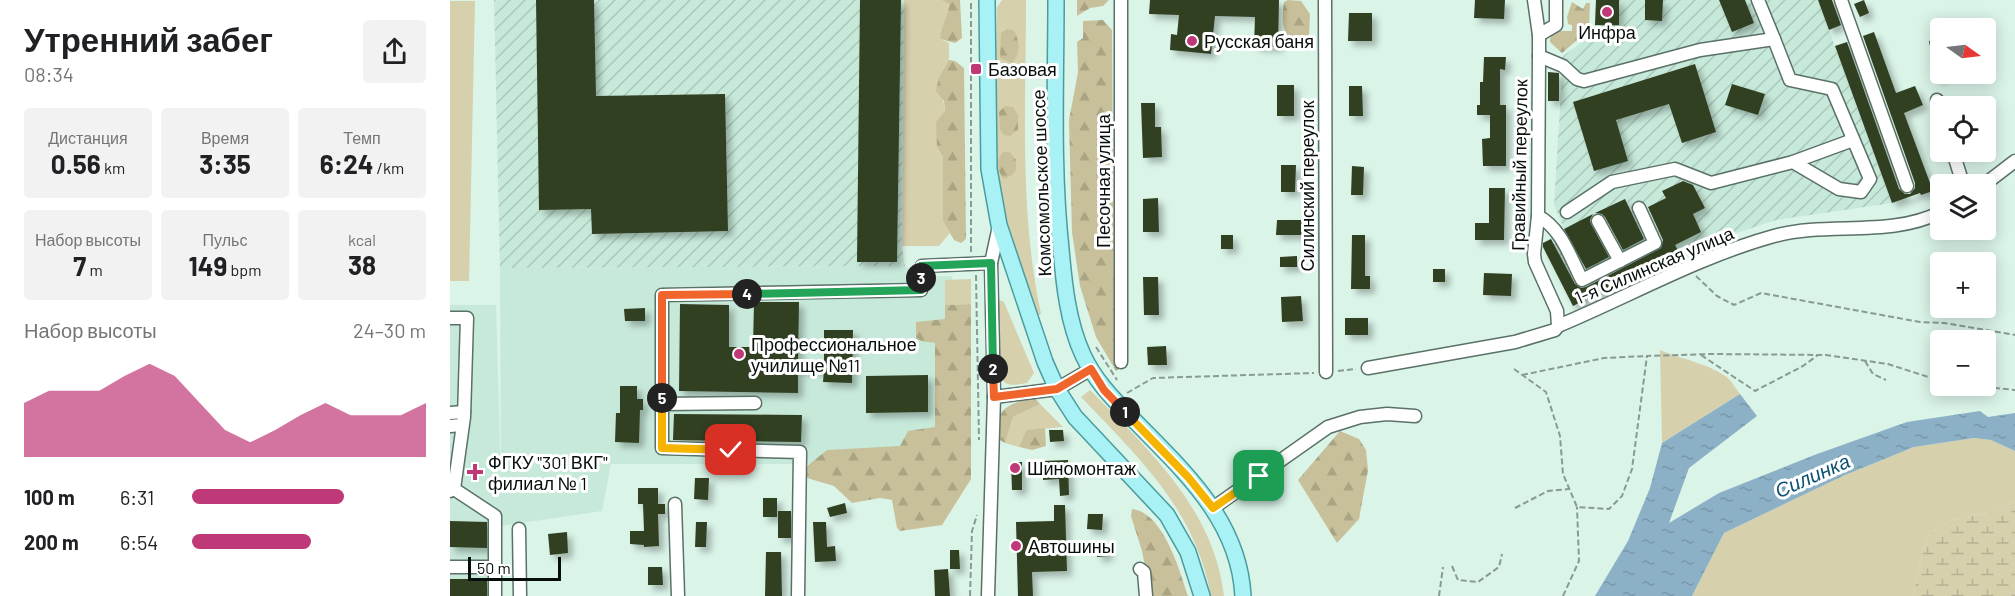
<!DOCTYPE html>
<html lang="ru">
<head>
<meta charset="utf-8">
<style>
  body { margin:0; font-family:Barlow,sans-serif; background:#f2f2f2; color:#202124; height:100vh; display:flex; flex-direction:column; font-size:22px; white-space:nowrap }
  * { box-sizing:border-box; margin:0 }
  p { font-size:20px; color:#757577 }
  .icon { flex:none; width:33px; height:33px; fill:none; stroke:currentColor; stroke-width:2; stroke-linecap:round; stroke-linejoin:round }
  .map { position:relative; flex:1; overflow:hidden }
  .side { display:flex; flex-direction:column; background:#fff; width:450px }
  .side>* { flex:none }
  .needle { width:39px; rotate:104deg }
  .buttons { position:absolute; left:1480px; top:18px; display:grid; gap:12px }
  .buttons a { display:grid; place-items:center; width:66px; height:66px; border-radius:6px; background:#fff; box-shadow:0 3px 15px #0003; font-size:30px }
  .scale { position:absolute; left:18px; bottom:15px; width:93px; box-sizing:border-box; padding-left:6px; border:3px solid #060f0b; border-top:0; font-size:16px; line-height:21px; white-space:nowrap; color:#060f0b; -webkit-text-stroke:4px #fff; paint-order:stroke }
  .pin { position:absolute; display:grid; place-items:center; width:51px; height:51px; color:#fff; margin:-26px; border-radius:12px; box-shadow:0 3px 9px #0006 }
  .km { position:absolute; width:30px; height:30px; margin:-15px; border-radius:50%; background:#222; color:#fff; font-size:16px; line-height:30px; text-align:center }
  .round { display:grid; place-items:center; flex:none; width:63px; height:63px; border-radius:6px; background:#f2f2f2 }
  .summary { display:flex; align-items:center; justify-content:space-between; height:102px; padding:0 24px }
  h1 { font-size:33px; font-weight:700; line-height:45px }
  .stats { display:grid; grid-template-columns:repeat(3,1fr); gap:9px; height:102px; padding:6px 24px }
  .stats div { display:grid; align-content:center; border-radius:6px; background:#f2f2f2; text-align:center }
  .stats b { font-size:26px; font-weight:700 }
  .stats small { font-size:16px; font-weight:400 }
  .stats p { font-size:16px }
  .chart { height:168px; padding:12px 24px }
  .chart p { display:flex; justify-content:space-between }
  .chart svg { width:100%; height:108px; margin-top:6px; fill:#bf3878; opacity:.7 }
  ul { padding:0 24px; list-style:none; font-size:20px }
  li { display:grid; grid-template-columns:96px 72px 1fr; align-items:center; height:45px }
  li i { height:15px; border-radius:8px; background:#bf3878 }
  main { display:flex; flex:1; min-height:0 }
  .map>svg:first-child { display:block }
  .built { fill:#c7e9da }
  .industrial { fill:url(#industrial-furrows) }
  .green { fill:#d6d0ad }
  .forest { fill:url(#forest-firs) }
  .wetland { fill:url(#wetland-marsh) }
  .water { fill:url(#water-ripples) }
  .building { fill:#314124; filter:url(#shadow) }
  .lines { fill:none; stroke-linecap:round; stroke-linejoin:round }
  .minor-casing { stroke:#5a7167; stroke-width:15 }
  .major-casing { stroke:#4a9c9f; stroke-width:18 }
  .path { stroke:#889b92; stroke-width:2; stroke-dasharray:6 3; stroke-linecap:butt }
  .minor { stroke:#fff; stroke-width:12 }
  .major { stroke:#a8f1f5; stroke-width:15 }
  .split-1-casing { stroke:#fff; stroke-width:12 }
  .split-2-casing { stroke:#fff; stroke-width:12 }
  .split-3-casing { stroke:#fff; stroke-width:12 }
  .split-4-casing { stroke:#fff; stroke-width:12 }
  .split-5-casing { stroke:#fff; stroke-width:12 }
  .split-6-casing { stroke:#fff; stroke-width:12 }
  .split-1 { stroke:#f5b400; stroke-width:8 }
  .split-2 { stroke:#f0652b; stroke-width:8 }
  .split-3 { stroke:#22a559; stroke-width:8 }
  .split-4 { stroke:#22a559; stroke-width:8 }
  .split-5 { stroke:#f0652b; stroke-width:8 }
  .split-6 { stroke:#f5b400; stroke-width:8 }
  .poi-dot { fill:#bf3878; stroke:#fff; stroke-width:2 }
  .labels { text-anchor:middle; dominant-baseline:central; stroke-width:6; stroke-linejoin:round; paint-order:stroke }
  .poi-label { font-size:18px; fill:#060f0b; stroke:#fff; text-anchor:start }
  .street-label { font-size:18px; fill:#060f0b; stroke:#fff }
  .water-label { font-size:20px; font-style:italic; fill:#0e5272; stroke:#fff }
</style>
</head>
<body>
<main>
<section class="side">
<div class="summary"><div><h1>Утренний забег</h1><p>08:34</p></div><a class="round"><svg class="icon" aria-label="share" viewBox="0 0 24 24"><path d="M12 15V3M7 8l5-5 5 5M5 13v7h14v-7"/></svg></a></div>
<div class="stats">
<div><p>Дистанция</p><b>0.56<small> km</small></b></div>
<div><p>Время</p><b>3:35</b></div>
<div><p>Темп</p><b>6:24<small> /km</small></b></div>
</div>
<div class="stats">
<div><p>Набор высоты</p><b>7<small> m</small></b></div>
<div><p>Пульс</p><b>149<small> bpm</small></b></div>
<div><p>kcal</p><b>38</b></div>
</div>
<div class="chart"><p><span>Набор высоты</span>24–30 m</p>
<svg viewBox="0 0 160 44" preserveAspectRatio="none"><path d="M0 44V22L10 17L20 17L30 17L40 11L50 6L60 11L70 22L80 33L90 38L100 33L110 27L120 22L130 27L140 27L150 27L160 22V44z"/></svg>
</div>
<ul>
<li><b>100 m</b>6:31<i style="width:65%"></i></li>
<li><b>200 m</b>6:54<i style="width:51%"></i></li>
</ul>
</section>
<div class="map">
<svg width="1565" height="596" viewBox="0 0 1565 596">
  <defs>
    <pattern id="industrial-furrows" width="10" height="10" patternUnits="userSpaceOnUse" patternTransform="scale(1.5)"><rect width="10" height="10" fill="#c7e9da"/><path d="M-1 1l2-2M0 10L10 0M9 11l2-2" fill="none" stroke="#a9c7ba"/></pattern>
    <pattern id="forest-firs" width="22" height="20" patternUnits="userSpaceOnUse" patternTransform="scale(1.5)"><rect width="22" height="20" fill="#c8c09a"/><path d="M5 1l3.5 6h-7zM16 11l3.5 6h-7z" fill="#aaa483"/></pattern>
    <pattern id="wetland-marsh" width="20" height="14" patternUnits="userSpaceOnUse" patternTransform="scale(1.5)"><rect width="20" height="14" fill="#d6d0ad"/><path d="M1 5h8M5 5V1M11 12h8M15 12V8" fill="none" stroke="#b6b194"/></pattern>
    <pattern id="water-ripples" width="26" height="14" patternUnits="userSpaceOnUse" patternTransform="scale(1.5)"><rect width="26" height="14" fill="#8cb1c7"/><path d="M2 4q2-2 4 0t4 0M15 11q2-2 4 0t4 0" fill="none" stroke="#7797aa"/></pattern>
    <filter id="shadow"><feDropShadow dx="5" dy="5" stdDeviation="3" flood-color="#0004"/></filter>
  </defs>
  <rect width="100%" height="100%" fill="#daf4e8"/>
  <path class="built" d="M455,266L471,276H502L505,461L350,464H161L152,511L51,526L52,596H0V305H46L51,479L50,268Z"/>
  <g class="industrial">
    <path d="M44,0H454L452,246L455,266L50,268Z"/>
    <path d="M1146,0H1368L1442,203L1326,220L1229,252L1123,306L1091,244L1114,229L1104,205L1113,56L1141,36L1145,25Z"/>
  </g>
  <g class="green">
    <path d="M454,0H491L499,4C498,16 492,26 490,39L499,43V60L489,77L495,111L487,147L493,157V221L500,233L489,246H452Z"/>
    <path d="M552,0H576C576,105 569,211 591,314L587,316L561,241L552,210L545,166L547,7Z"/>
    <path d="M0,1H25L19,281H0Z"/>
    <path d="M521,279V304L495,305V280Z"/>
    <path d="M547,299L554,302L584,373L577,383C564,385 556,388 548,375Z"/>
    <path d="M1210,350C1231,359 1260,364 1278,378C1282,382 1286,389 1290,394L1212,443Z"/>
    <path d="M640,390C698,449 764,509 774,596H761C745,509 689,458 631,397Z"/>
    <path d="M590,404L613,427L576,430L569,447L555,443L563,417Z"/>
    <path d="M1524,438L1541,440L1565,451V502L1546,511L1502,520L1476,537L1463,596H1242L1274,533L1395,475L1464,447Z"/>
  </g>
  <g class="forest">
    <path d="M491,0H510L512,38L505,43L490,39C491,26 498,17 499,4Z"/>
    <path d="M627,0H659L653,6L640,8L627,16Z"/>
    <path d="M838,0L851,1L860,14L859,37L854,41L844,42C831,34 832,16 834,2Z"/>
    <path d="M1122,2L1133,9L1136,3H1140L1139,30L1112,53L1100,42L1101,36L1106,31H1122V25L1118,24L1117,17Z"/>
    <path d="M653,20L662,30L664,295L669,369L666,371L646,337L630,286L622,232L619,120L628,72L627,42L633,38V21Z"/>
    <path d="M557,29L563,30C570,39 571,54 562,63L550,58L551,33Z"/>
    <path d="M499,60L505,61L514,68L516,239L511,243L504,240L493,221V157L487,147L486,122L495,111L494,101L486,91L489,77Z"/>
    <path d="M555,106L563,107L568,115V130L560,136L554,135L550,129L549,112Z"/>
    <path d="M553,152H560L566,160V170L562,175L554,179C547,172 546,159 553,152Z"/>
    <path d="M521,304V479L492,525L450,531L447,528L442,500L430,498L402,503L384,486L357,478L356,467L377,450L450,446L458,431L485,427V343L471,341L466,338V322L495,319V305Z"/>
    <path d="M583,396L590,404L563,417L555,443L547,438C547,406 556,407 583,396Z"/>
    <path d="M595,428L596,446L582,450L569,447L576,430Z"/>
    <path d="M890,431L909,439L916,450L918,470L909,519L887,543L848,480Z"/>
    <path d="M682,509C713,512 730,571 738,596H701L692,551L681,516Z"/>
  </g>
  <path class="wetland" d="M1565,502V596H1463L1476,537L1502,520L1546,511Z"/>
  <path class="water" d="M1290,394L1307,416L1239,468L1219,523L1269,493L1367,454L1457,422L1530,411L1538,417L1565,413V451L1541,440L1524,438L1464,447L1395,475L1274,533L1242,596H1145L1178,541L1200,488L1212,443Z"/>
  <g class="building">
    <path d="M86,0H144L146,96L275,94L278,231L142,234L141,209L89,210Z"/>
    <path d="M410,0H451L447,262H407Z"/>
    <path d="M700,0H829L828,47L804,46L805,17L765,16L761,54L720,50L721,34L727,35L729,15L699,14Z"/>
    <path d="M1025,0H1055L1054,19L1024,18Z"/>
    <path d="M1146,0H1169V25H1145Z"/>
    <path d="M1195,0H1213L1212,21L1195,20Z"/>
    <path d="M1269,0H1295L1304,23L1282,32Z"/>
    <path d="M1368,0H1382L1391,25L1379,30Z"/>
    <path d="M1414,0L1419,13L1410,17L1404,4Z"/>
    <path d="M899,13H922V41H898Z"/>
    <path d="M1424,32L1446,93L1465,86L1473,105L1454,113L1483,191L1471,195L1470,193L1442,203L1385,46L1397,42L1449,189L1455,194H1460L1465,188V183L1413,36Z"/>
    <path d="M1491,39V78L1486,79L1479,41Z"/>
    <path d="M1034,57H1056L1055,70L1050,69V105H1056V166H1033L1032,139L1040,138V115H1027V105H1030V82H1033Z"/>
    <path d="M1245,64L1266,132L1232,143L1219,104L1166,120L1178,161L1144,171L1123,102Z"/>
    <path d="M1098,72L1109,73V101H1098Z"/>
    <path d="M1282,84L1315,94L1308,115L1275,105Z"/>
    <rect x="827" y="85" width="17" height="31"/>
    <path d="M899,86H912L913,116H899Z"/>
    <path d="M691,103H705V127H711L712,157L693,158Z"/>
    <path d="M831,165H846L845,192H831Z"/>
    <path d="M902,166L914,167L913,195H901Z"/>
    <path d="M1233,181L1243,185L1255,208L1243,214L1251,232L1225,245L1229,252L1123,306L1093,247V243L1101,239L1125,284L1131,288L1136,287L1211,248L1213,240L1198,207L1216,198L1212,191Z"/>
    <path d="M1039,188H1055L1054,240H1025V223H1039Z"/>
    <path d="M708,198L709,232H693V199Z"/>
    <path d="M1175,199L1194,239L1173,250L1155,217L1152,214L1145,213Z"/>
    <path d="M1143,214L1140,220L1141,224L1159,257L1136,269L1114,229Z"/>
    <path d="M827,220H853V235H826Z"/>
    <rect x="771" y="235" width="12" height="14"/>
    <path d="M902,235H915V276H920V289H901Z"/>
    <path d="M847,256V267H830V257Z"/>
    <rect x="983" y="269" width="12" height="13"/>
    <path d="M1034,273L1062,274L1061,296L1033,295Z"/>
    <path d="M693,277H708L709,315H694Z"/>
    <path d="M851,296L853,321L832,322L831,297Z"/>
    <path d="M304,302H349L348,361H374V330H403L402,383L373,382L374,370H348V393L229,391L230,304L279,305V347H303Z"/>
    <path d="M195,308V321H175L174,309Z"/>
    <rect x="895" y="318" width="23" height="17"/>
    <path d="M716,346L717,365H698L697,347Z"/>
    <path d="M478,375V412L416,413V376Z"/>
    <path d="M170,386H187V399H193V410H190L189,443L165,442L166,413H170Z"/>
    <path d="M224,414L352,415L351,442L223,440Z"/>
    <path d="M599,430H613L614,441L600,442Z"/>
    <path d="M618,460L619,495L610,496L609,479L593,480V461Z"/>
    <path d="M561,462H572V490H562Z"/>
    <path d="M245,478H259L258,500L244,499Z"/>
    <path d="M188,488H208V504H215V514H208L209,546L194,547V545L180,544V531H194L193,504H188Z"/>
    <rect x="313" y="498" width="14" height="19"/>
    <path d="M395,503L397,513L380,517L377,508Z"/>
    <path d="M604,505H615L617,571L582,572L583,596H568L566,522L604,521Z"/>
    <rect x="328" y="511" width="13" height="27"/>
    <path d="M638,514H653L652,530L637,529Z"/>
    <path d="M0,521L37,522V548L0,547Z"/>
    <path d="M246,522H257L256,547H245Z"/>
    <path d="M363,522H376L377,547L385,546L386,561L365,562Z"/>
    <path d="M117,532L118,553L100,555L98,534Z"/>
    <path d="M657,544L658,556L647,557L646,545Z"/>
    <path d="M500,550H509L510,569H500Z"/>
    <path d="M316,552H331L332,596H315Z"/>
    <path d="M198,567H212L213,585H198Z"/>
    <path d="M498,569L500,596H485L484,570Z"/>
    <rect x="0" y="579" width="37" height="17"/>
  </g>
  <g class="lines">
    <defs>
      <g id="minor">
        <path d="M671,0V362"/>
        <path d="M875,0L876,372"/>
        <path d="M1084,0L1089,35V56L1088,216L1084,254L1085,262L1107,311L1108,326"/>
        <path d="M1308,0L1324,39"/>
        <path d="M1391,0L1457,186"/>
        <path d="M1089,35L1106,25V0"/>
        <path d="M1089,56L1113,66L1127,79L1134,81L1250,50L1324,39L1340,80L1382,89L1420,179L1411,192L1389,189L1343,162L1261,183L1225,169L1162,182L1117,212"/>
        <path d="M1487,100L1491,113"/>
        <path d="M1503,152L1513,184"/>
        <path d="M1343,162L1403,140"/>
        <path d="M1535,184L1565,161"/>
        <path d="M1088,216C1112,229 1120,257 1132,280L1205,243L1189,208"/>
        <path d="M1148,221L1170,261"/>
        <path d="M0,318H17L14,417L4,489L0,491"/>
        <path d="M918,368L1065,342L1105,330L1108,326C1180,296 1248,257 1324,236C1379,221 1439,238 1491,212"/>
        <path d="M544,397L607,389L641,369"/>
        <path d="M212,404L305,403"/>
        <path d="M0,413L14,412"/>
        <path d="M0,426L12,425"/>
        <path d="M4,489L45,516V567"/>
        <path d="M225,504L228,596"/>
        <path d="M763,508L878,427L910,417L937,414L965,416"/>
        <path d="M69,529L70,596"/>
        <path d="M0,567H45V596"/>
        <path d="M690,569L694,572L696,596"/>
        <path d="M348,596L350,452L212,448V295L471,290L472,266L541,263"/>
        <path d="M538,596L544,397L541,263L549,226"/>
      </g>
      <g id="major">
        <path d="M537,0L539,169L549,225L595,362L607,389L625,417L717,515L738,552L752,596"/>
        <path d="M606,0C606,83 602,167 611,249C614,284 618,323 633,355C644,379 662,398 680,416C730,468 789,518 793,596"/>
      </g>
    </defs>
    <use href="#minor" class="minor-casing"/>
    <use href="#major" class="major-casing"/>
    <g class="path">
      <path d="M521,252V0"/>
      <path d="M526,275L529,440"/>
      <path d="M1246,276L1267,296L1284,305L1311,293L1470,322L1494,323L1565,335"/>
      <path d="M646,347L667,380"/>
      <path d="M1251,355L1305,391L1353,366L1368,355"/>
      <path d="M1415,361L1423,374L1436,380"/>
      <path d="M1064,369L1096,392L1110,436L1113,474L1127,507L1159,509L1172,496L1182,469L1197,356L1260,354L1376,355L1438,364L1491,381"/>
      <path d="M888,371L906,369"/>
      <path d="M1072,375L1154,358L1197,356"/>
      <path d="M1526,386L1565,390"/>
      <path d="M677,393L703,378L864,373"/>
      <path d="M1065,508L1098,491L1119,489"/>
      <path d="M1002,566L1008,580L1028,582L1049,567L1052,554"/>
      <path d="M520,596L522,531L527,515"/>
      <path d="M989,596L993,567"/>
      <path d="M1113,596L1129,561L1127,507"/>
    </g>
    <use href="#minor" class="minor"/>
    <use href="#major" class="major"/>
  </g>
  <g class="lines">
    <defs>
      <path id="split-1" d="M675,412L738,477L763,508L809,476"/>
      <path id="split-2" d="M543,369L544,397L607,389L641,369L654,390L675,412"/>
      <path id="split-3" d="M471,278V266L541,263L543,369"/>
      <path id="split-4" d="M297,294L471,290V278"/>
      <path id="split-5" d="M212,398V295L297,294"/>
      <path id="split-6" d="M212,398V448L281,450"/>
    </defs>
    <use href="#split-1" class="split-1-casing"/>
    <use href="#split-2" class="split-2-casing"/>
    <use href="#split-3" class="split-3-casing"/>
    <use href="#split-4" class="split-4-casing"/>
    <use href="#split-5" class="split-5-casing"/>
    <use href="#split-6" class="split-6-casing"/>
    <use href="#split-1" class="split-1"/>
    <use href="#split-2" class="split-2"/>
    <use href="#split-3" class="split-3"/>
    <use href="#split-4" class="split-4"/>
    <use href="#split-5" class="split-5"/>
    <use href="#split-6" class="split-6"/>
  </g>
  <g class="poi-dot">
    <circle cx="1157" cy="12" r="6"/>
    <circle cx="742" cy="41" r="6"/>
    <rect x="520" y="63" width="12" height="12" rx="3"/>
    <circle cx="289" cy="354" r="6"/>
    <circle cx="565" cy="468" r="6"/>
    <path d="M22 463h6v6h6v6h-6v6h-6v-6h-6v-6h6z"/>
    <circle cx="566" cy="546" r="6"/>
  </g>
  <g class="labels">
    <g class="poi-label">
      <text x="1157" y="32" text-anchor="middle">Инфра</text>
      <text x="754" y="41">Русская баня</text>
      <text x="538" y="69">Базовая</text>
      <text x="301" y="344">Профессиональное<tspan x="301" dy="21">училище №11</tspan></text>
      <text x="38" y="462">ФГКУ "301 ВКГ"<tspan x="38" dy="21">филиал № 1</tspan></text>
      <text x="577" y="468">Шиномонтаж</text>
      <text x="578" y="546">Автошины</text>
    </g>
    <g class="street-label">
      <text transform="translate(1069 165) rotate(-89)">Гравийный переулок</text>
      <text transform="translate(653 181) rotate(-90)">Песочная улица</text>
      <text transform="translate(591 183) rotate(-92)">Комсомольское шоссе</text>
      <text transform="translate(857 186) rotate(-90)">Силинский переулок</text>
      <text transform="translate(1204 265) rotate(-23)">1-я Силинская улица</text>
    </g>
    <g class="water-label">
      <text transform="translate(1362 475) rotate(-24)">Силинка</text>
    </g>
  </g>
</svg>
<div class="buttons">
<a><svg class="needle" viewBox="-14 -14 28 28"><path d="M0-13l5 13h-10z" fill="#e53935"/><path d="M0 13l5-13h-10z" fill="#757577"/></svg></a>
<a><svg class="icon" aria-label="locate" viewBox="0 0 24 24"><circle cx="12" cy="12" r="6"/><path d="M12 2v4M12 18v4M2 12h4M18 12h4"/></svg></a>
<a><svg class="icon" aria-label="layers" viewBox="0 0 24 24"><path d="M12 4l9 5-9 5-9-5zM3 14l9 5 9-5"/></svg></a>
<a>+</a>
<a>−</a>
</div>
<div class="scale">50 m</div>
<div class="pin" style="left:809px;top:476px;background:#1e9e55"><svg class="icon" aria-label="arrive" viewBox="0 0 24 24"><path d="M6 21V4h12l-3 4 3 4H6"/></svg></div>
<div class="pin" style="left:281px;top:450px;background:#d93025"><svg class="icon" aria-label="check" viewBox="0 0 24 24"><path d="M5 12l5 5 9-10"/></svg></div>
<b class="km" style="left:675px;top:412px">1</b>
<b class="km" style="left:543px;top:369px">2</b>
<b class="km" style="left:471px;top:278px">3</b>
<b class="km" style="left:297px;top:294px">4</b>
<b class="km" style="left:212px;top:398px">5</b>
</div>
</main>
</body>
</html>
